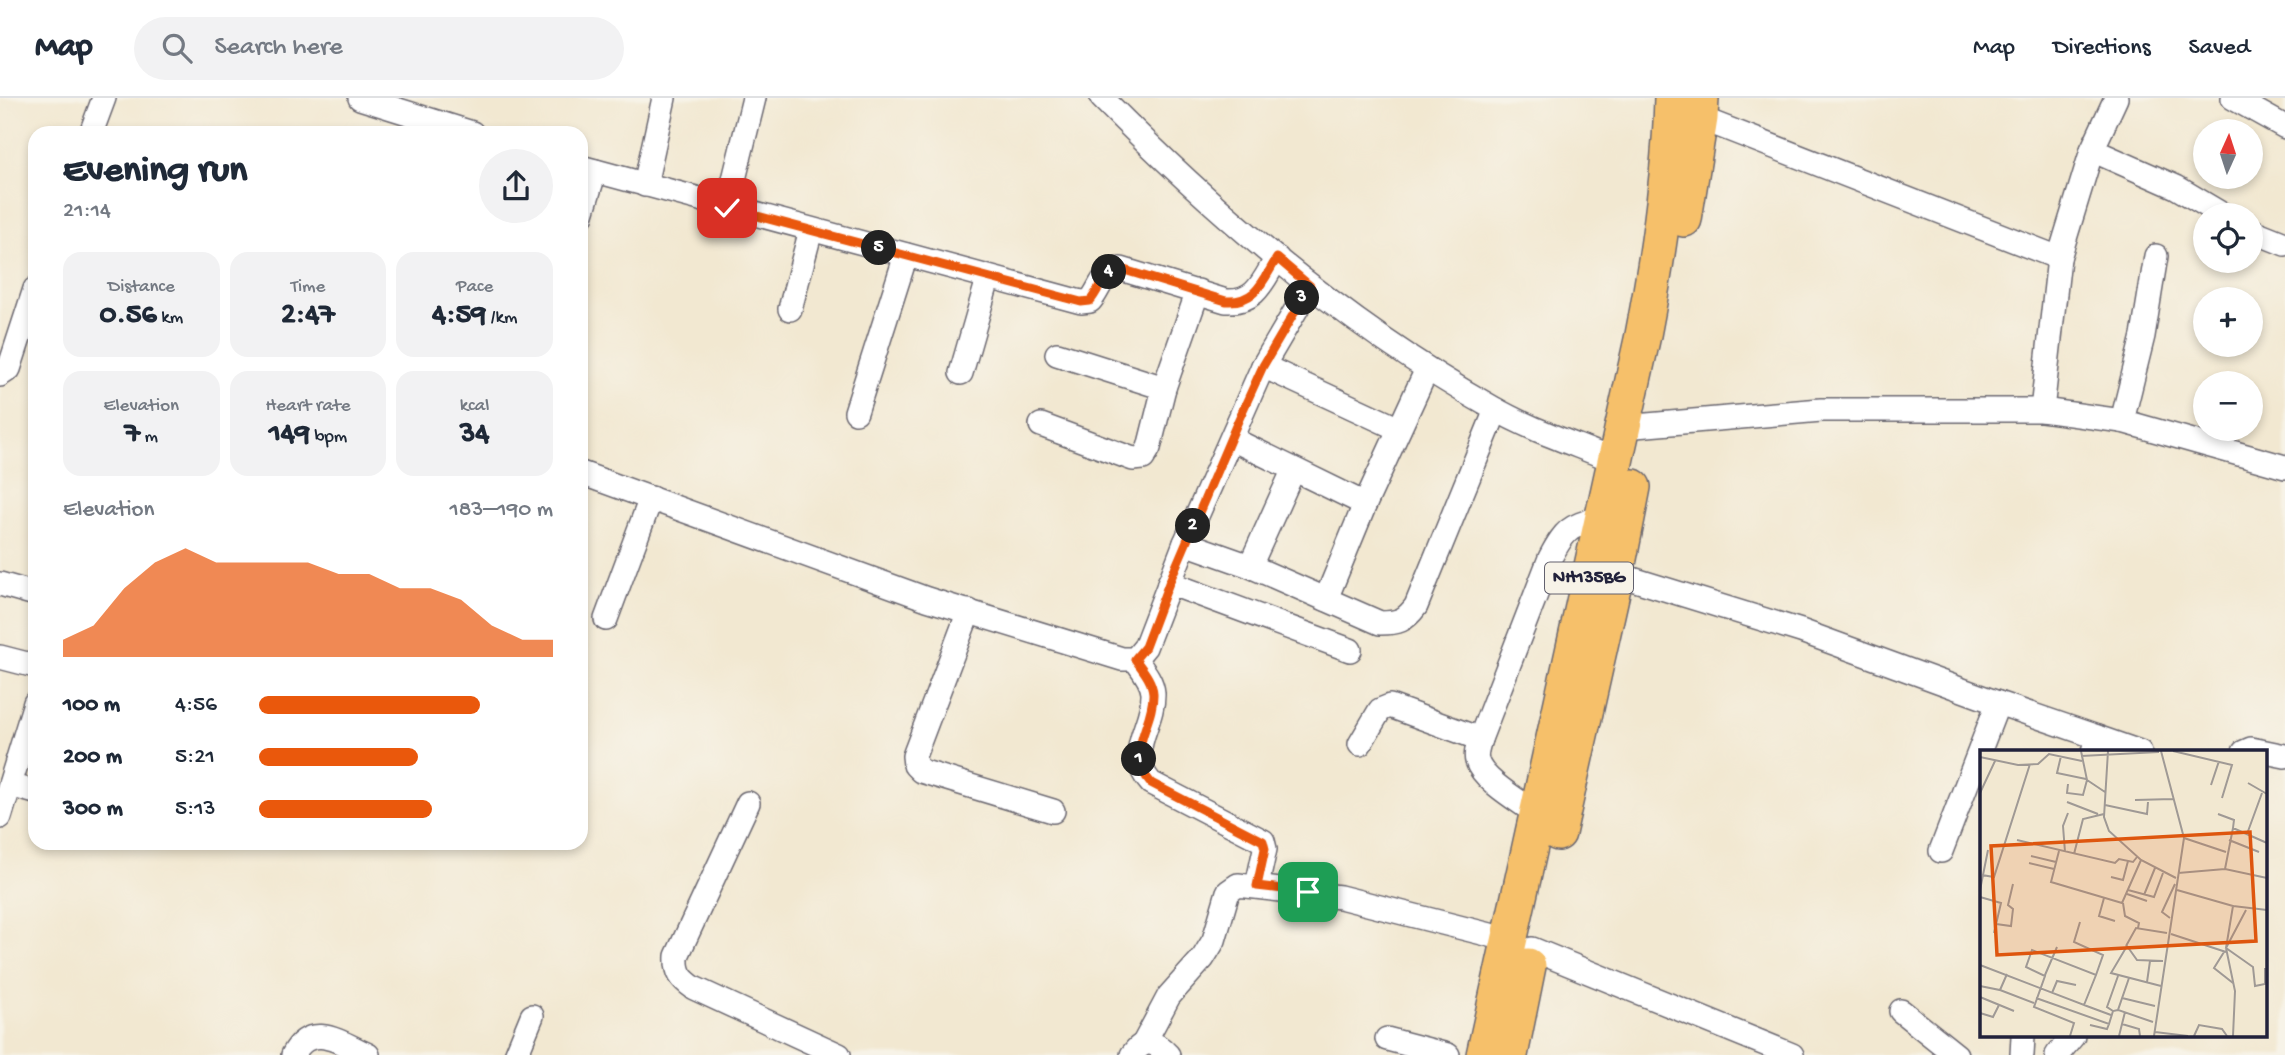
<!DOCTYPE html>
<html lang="en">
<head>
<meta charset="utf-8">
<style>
  body { margin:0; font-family:"Gochi Hand",sans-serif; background:#f2f2f3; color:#1f2937; height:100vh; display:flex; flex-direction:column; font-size:26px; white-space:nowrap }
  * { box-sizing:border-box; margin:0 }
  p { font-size:23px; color:#747a83 }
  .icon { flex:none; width:38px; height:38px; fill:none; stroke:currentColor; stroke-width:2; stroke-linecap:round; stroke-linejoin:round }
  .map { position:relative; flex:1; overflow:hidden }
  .drawer { position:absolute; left:28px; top:28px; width:560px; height:724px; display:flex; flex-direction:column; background:#fff; border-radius:21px; box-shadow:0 4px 10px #0003 }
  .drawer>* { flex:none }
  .needle { width:46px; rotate:3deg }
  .buttons { position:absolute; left:2193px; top:21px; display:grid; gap:14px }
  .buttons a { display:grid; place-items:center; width:70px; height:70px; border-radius:50%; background:#fff; box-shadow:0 4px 10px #0003; font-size:35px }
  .pin { position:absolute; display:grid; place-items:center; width:60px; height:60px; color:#fff; margin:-30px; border-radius:14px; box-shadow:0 4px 10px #0006 }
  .km { position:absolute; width:35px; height:35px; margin:-18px; border-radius:50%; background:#222; color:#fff; font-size:19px; line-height:35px; text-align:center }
  .round { display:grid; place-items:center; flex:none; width:74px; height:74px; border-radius:37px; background:#f2f2f3 }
  .overview { display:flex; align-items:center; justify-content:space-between; height:119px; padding:0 35px }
  h1 { font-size:38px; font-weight:800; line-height:52px }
  .figures { display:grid; grid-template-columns:repeat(3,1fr); gap:10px; height:119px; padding:7px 35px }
  .figures div { display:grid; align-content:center; border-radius:18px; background:#f2f2f3; text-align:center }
  .figures b { font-size:30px; font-weight:800 }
  .figures small { font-size:19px; font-weight:400 }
  .figures p { font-size:19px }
  .chart { height:196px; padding:14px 35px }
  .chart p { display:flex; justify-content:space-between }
  .chart svg { width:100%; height:126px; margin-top:7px; fill:#ea580c; opacity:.7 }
  ul { padding:0 35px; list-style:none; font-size:23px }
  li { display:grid; grid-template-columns:112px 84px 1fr; align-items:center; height:52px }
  li i { height:18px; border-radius:9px; background:#ea580c }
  header { display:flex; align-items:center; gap:42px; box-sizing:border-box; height:98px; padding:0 35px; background:#fff; border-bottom:2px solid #e0e1e3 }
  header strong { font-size:33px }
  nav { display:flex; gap:38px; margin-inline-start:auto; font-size:24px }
  .search { width:490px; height:63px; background:#f2f2f3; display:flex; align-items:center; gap:18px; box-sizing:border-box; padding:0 24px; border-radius:38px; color:#747a83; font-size:26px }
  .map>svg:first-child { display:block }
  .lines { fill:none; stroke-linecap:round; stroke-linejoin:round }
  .minor-casing { stroke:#6b6770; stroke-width:26 }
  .highway-casing { stroke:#6b6770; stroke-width:38 }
  .minor { stroke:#fff; stroke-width:23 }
  .highway { stroke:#f6c06b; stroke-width:35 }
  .route-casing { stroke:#fff; stroke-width:14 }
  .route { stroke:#ea580c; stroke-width:9 }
  .labels { text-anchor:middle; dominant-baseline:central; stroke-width:5; stroke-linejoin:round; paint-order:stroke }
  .shield { fill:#f7f3e8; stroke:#62616f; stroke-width:2 }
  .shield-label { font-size:19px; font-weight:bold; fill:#22223b }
  .inset-road { fill:none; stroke:#9f9995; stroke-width:2 }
  .view { fill:#de560e; fill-opacity:0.15; stroke:#de560e; stroke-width:3.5 }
  .inset-edge { fill:none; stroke:#22223b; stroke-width:3.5 }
</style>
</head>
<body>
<header>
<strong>Map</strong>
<div class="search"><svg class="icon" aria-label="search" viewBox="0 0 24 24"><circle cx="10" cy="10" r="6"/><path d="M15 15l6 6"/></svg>Search here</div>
<nav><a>Map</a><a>Directions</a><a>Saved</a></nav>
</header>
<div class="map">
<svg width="2285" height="957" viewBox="0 0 2285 957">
  <rect width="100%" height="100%" fill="#f7f3e8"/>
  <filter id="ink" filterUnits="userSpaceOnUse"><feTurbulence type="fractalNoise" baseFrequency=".0143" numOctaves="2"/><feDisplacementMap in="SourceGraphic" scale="14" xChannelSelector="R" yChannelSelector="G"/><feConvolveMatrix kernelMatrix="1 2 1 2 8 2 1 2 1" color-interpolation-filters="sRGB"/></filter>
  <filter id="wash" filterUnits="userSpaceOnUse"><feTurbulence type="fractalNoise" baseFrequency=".00686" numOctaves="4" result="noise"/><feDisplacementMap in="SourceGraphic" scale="28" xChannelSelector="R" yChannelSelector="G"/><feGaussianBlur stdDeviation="1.57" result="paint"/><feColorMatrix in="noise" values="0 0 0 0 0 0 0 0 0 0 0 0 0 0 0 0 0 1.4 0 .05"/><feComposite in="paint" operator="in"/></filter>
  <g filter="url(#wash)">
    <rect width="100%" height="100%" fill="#f2e8d1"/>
  </g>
  <g filter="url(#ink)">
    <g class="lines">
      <defs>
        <g id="minor">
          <path d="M360,0L472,35"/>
          <path d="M1102,0C1218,118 1348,229 1493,310C1531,332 1575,346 1615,363"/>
          <path d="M2233,0L2285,29"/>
          <path d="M1700,20L2059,160"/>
          <path d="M91,35L104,0"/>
          <path d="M2092,52L2176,89L2223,117"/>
          <path d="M581,69L1081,204L1090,203C1101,191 1102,172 1121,171L1226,203C1257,205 1263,182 1277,160"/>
          <path d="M645,87L664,0"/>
          <path d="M727,110L754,0"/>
          <path d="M581,119L595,73"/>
          <path d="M2250,132L2285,146"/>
          <path d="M790,211L811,132"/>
          <path d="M1057,256L1164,290"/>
          <path d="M1263,268L1399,331"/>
          <path d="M961,275L988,181"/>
          <path d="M0,277L9,271L35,191"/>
          <path d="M2042,312L2059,160L2092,52L2116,0"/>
          <path d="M856,314L906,157"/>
          <path d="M2122,323L2143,238L2156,158"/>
          <path d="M1041,327L1133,361L1143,360L1149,350L1164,290L1198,193"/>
          <path d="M1624,329L1821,312H2042L2122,323L2285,369"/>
          <path d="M1232,341L1365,406"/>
          <path d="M581,375L927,501L1122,561H1135L1145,549L1185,445L1263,268L1310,188"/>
          <path d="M1185,445L1250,468L1380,525C1398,525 1405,523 1416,508L1496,312"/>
          <path d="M1250,468L1293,373"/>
          <path d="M1616,476L1801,533L1998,605L2097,639L2093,654"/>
          <path d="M1169,485L1350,552"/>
          <path d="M0,486L35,496"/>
          <path d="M1326,501L1365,406L1427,271"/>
          <path d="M969,513L914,658L915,667L921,673L1053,713"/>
          <path d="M606,521L651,400"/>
          <path d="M0,559L35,568"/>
          <path d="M1135,561C1142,571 1152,582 1153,595C1154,629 1123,653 1151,685L1263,743L1265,751L1257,788"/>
          <path d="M2097,639L2140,654"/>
          <path d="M1360,646L1380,612L1390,608L1480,641"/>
          <path d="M2244,654L2251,651L2285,658"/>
          <path d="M10,687L35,694"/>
          <path d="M748,705L677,858C676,875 681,881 694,890L839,957"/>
          <path d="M1537,716C1521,704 1483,683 1477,663C1475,656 1478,648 1480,641L1550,460C1566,429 1570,429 1602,419"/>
          <path d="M0,719L35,605"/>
          <path d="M1941,753L1998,605"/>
          <path d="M1532,851L1792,957"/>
          <path d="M1901,913L1956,957"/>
          <path d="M1387,941L1448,957"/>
          <path d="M1144,945L1169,898L1203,860L1214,842L1228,794L1238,787L1340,799L1510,842"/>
          <path d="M293,957C311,922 341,945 368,957"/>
          <path d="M516,957L532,918"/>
          <path d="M1132,957C1144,940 1154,942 1168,957"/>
          <path d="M2022,957L2023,938"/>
          <path d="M2057,957L2073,938"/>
        </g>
        <g id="highway">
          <path d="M1684,121L1700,20L1701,0"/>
          <path d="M1558,735L1616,476L1633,389"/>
          <path d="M1484,957L1643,237C1658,159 1670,80 1672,0"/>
          <path d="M1510,957L1528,868"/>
        </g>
      </defs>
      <use href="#minor" class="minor-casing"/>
      <use href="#highway" class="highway-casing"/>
      <use href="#minor" class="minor"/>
      <use href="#highway" class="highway"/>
    </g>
  </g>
  <g class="lines" filter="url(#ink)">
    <defs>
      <path id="route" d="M727,110L1081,204L1090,203C1101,191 1102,172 1121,171L1226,203C1257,205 1263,182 1277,160L1310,188L1263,268L1238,323L1169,485L1145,549L1135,561C1142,571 1152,582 1153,595C1154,629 1123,653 1151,685L1263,743L1265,751L1257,788L1308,794"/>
    </defs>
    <use href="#route" class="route-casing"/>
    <use href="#route" class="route"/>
  </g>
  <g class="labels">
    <rect class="shield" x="1545" y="464.5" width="88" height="31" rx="5"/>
    <g class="shield-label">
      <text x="1589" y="480">NH135BG</text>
    </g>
  </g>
  <g transform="translate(1980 652)">
    <rect width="287" height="287" fill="#f2e8d1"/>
    <path class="inset-road" d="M101,1L107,30L125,42M128,1L124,67L129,81L161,110L196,128M193,1L252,15L242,48M81,6L77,23L106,29M101,6L179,2M0,7L38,15L58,14L69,4L102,11M268,33L287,44M88,34L87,43L103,45L107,30M231,35L239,11M0,43L15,11M155,50L193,49M87,52L118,64M125,55L167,64L168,52M238,64L254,70L253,78M267,84L282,43M204,88L246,102M37,90L135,113L139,109L153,112L157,107M249,90L279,102M79,101L71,132L142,153L161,110M85,102L83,76L88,63M94,104L103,69L124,64M51,106L76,112M49,113L74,119M245,119L253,78L287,93M198,123L245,119L287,128M2,125L14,127L50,14M131,127L143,130L148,111M0,140L8,100M148,140L174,147L183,123M197,140L253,156L246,198L255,241L253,286M147,144L167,151M164,145L175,118M0,147L21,153L14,183M124,148L119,166L135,171M143,153L145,166L159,173L158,178M253,156L287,160M266,160L246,198L273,217L275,236L285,234V218M190,168L182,162L195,134M16,174L31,176L33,159L28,155L33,134M191,184L246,202M146,196L156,178L187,183M244,202L234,218L253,233M0,215L104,255L116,225M65,225L77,197M149,228L138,260L173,272M167,232L170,211M0,236L20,240L27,224M181,236L131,223L147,196L157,210L183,211M20,240L54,253M72,243L77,231L96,235M0,247L34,261M56,248L129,274L133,261L138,260M142,248L175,256M104,255L131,265M133,261L127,257L138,226M0,263L13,267L19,255M142,274L159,279L160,286M110,275L127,279L129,274M175,282L208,286M90,286L94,273L54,257L65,226L46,217L52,200L116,225L123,205L94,192L100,172M139,286L145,262M174,286L204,88L181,1M214,286L219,275L242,279L247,286"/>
    <path class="view" d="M270,82L276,191L17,205L11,96Z"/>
    <rect width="287" height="287" class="inset-edge"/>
  </g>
</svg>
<div class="buttons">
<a><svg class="needle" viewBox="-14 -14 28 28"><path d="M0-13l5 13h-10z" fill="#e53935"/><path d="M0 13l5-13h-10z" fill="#747a83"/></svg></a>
<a><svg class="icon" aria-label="locate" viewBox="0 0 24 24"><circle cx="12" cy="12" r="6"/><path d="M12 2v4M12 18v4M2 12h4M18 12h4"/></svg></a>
<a>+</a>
<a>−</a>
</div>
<div class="pin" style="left:1308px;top:794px;background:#1e9e55"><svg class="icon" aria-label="arrive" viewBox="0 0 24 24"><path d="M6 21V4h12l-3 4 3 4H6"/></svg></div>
<div class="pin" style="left:727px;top:110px;background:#d93025"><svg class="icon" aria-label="check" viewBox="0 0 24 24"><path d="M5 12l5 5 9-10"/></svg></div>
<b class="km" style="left:1139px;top:661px">1</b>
<b class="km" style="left:1193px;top:428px">2</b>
<b class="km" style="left:1302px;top:200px">3</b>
<b class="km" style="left:1109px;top:174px">4</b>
<b class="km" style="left:879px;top:150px">5</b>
<section class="drawer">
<div class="overview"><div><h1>Evening run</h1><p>21:14</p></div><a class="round"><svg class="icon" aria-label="share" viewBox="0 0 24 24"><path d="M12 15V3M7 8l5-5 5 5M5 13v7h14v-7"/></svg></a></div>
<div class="figures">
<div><p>Distance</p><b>0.56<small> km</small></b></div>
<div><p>Time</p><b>2:47</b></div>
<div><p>Pace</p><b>4:59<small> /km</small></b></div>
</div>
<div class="figures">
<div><p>Elevation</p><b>7<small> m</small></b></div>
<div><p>Heart rate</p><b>149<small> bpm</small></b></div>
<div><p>kcal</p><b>34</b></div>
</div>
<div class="chart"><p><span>Elevation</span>183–190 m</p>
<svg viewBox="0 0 160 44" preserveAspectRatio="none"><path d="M0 44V38L10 33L20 20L30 11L40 6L50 11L60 11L70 11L80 11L90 15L100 15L110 20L120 20L130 24L140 33L150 38L160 38V44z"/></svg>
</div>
<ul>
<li><b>100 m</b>4:56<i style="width:75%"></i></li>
<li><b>200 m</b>5:21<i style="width:54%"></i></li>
<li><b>300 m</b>5:13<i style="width:59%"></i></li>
</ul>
</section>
</div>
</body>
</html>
